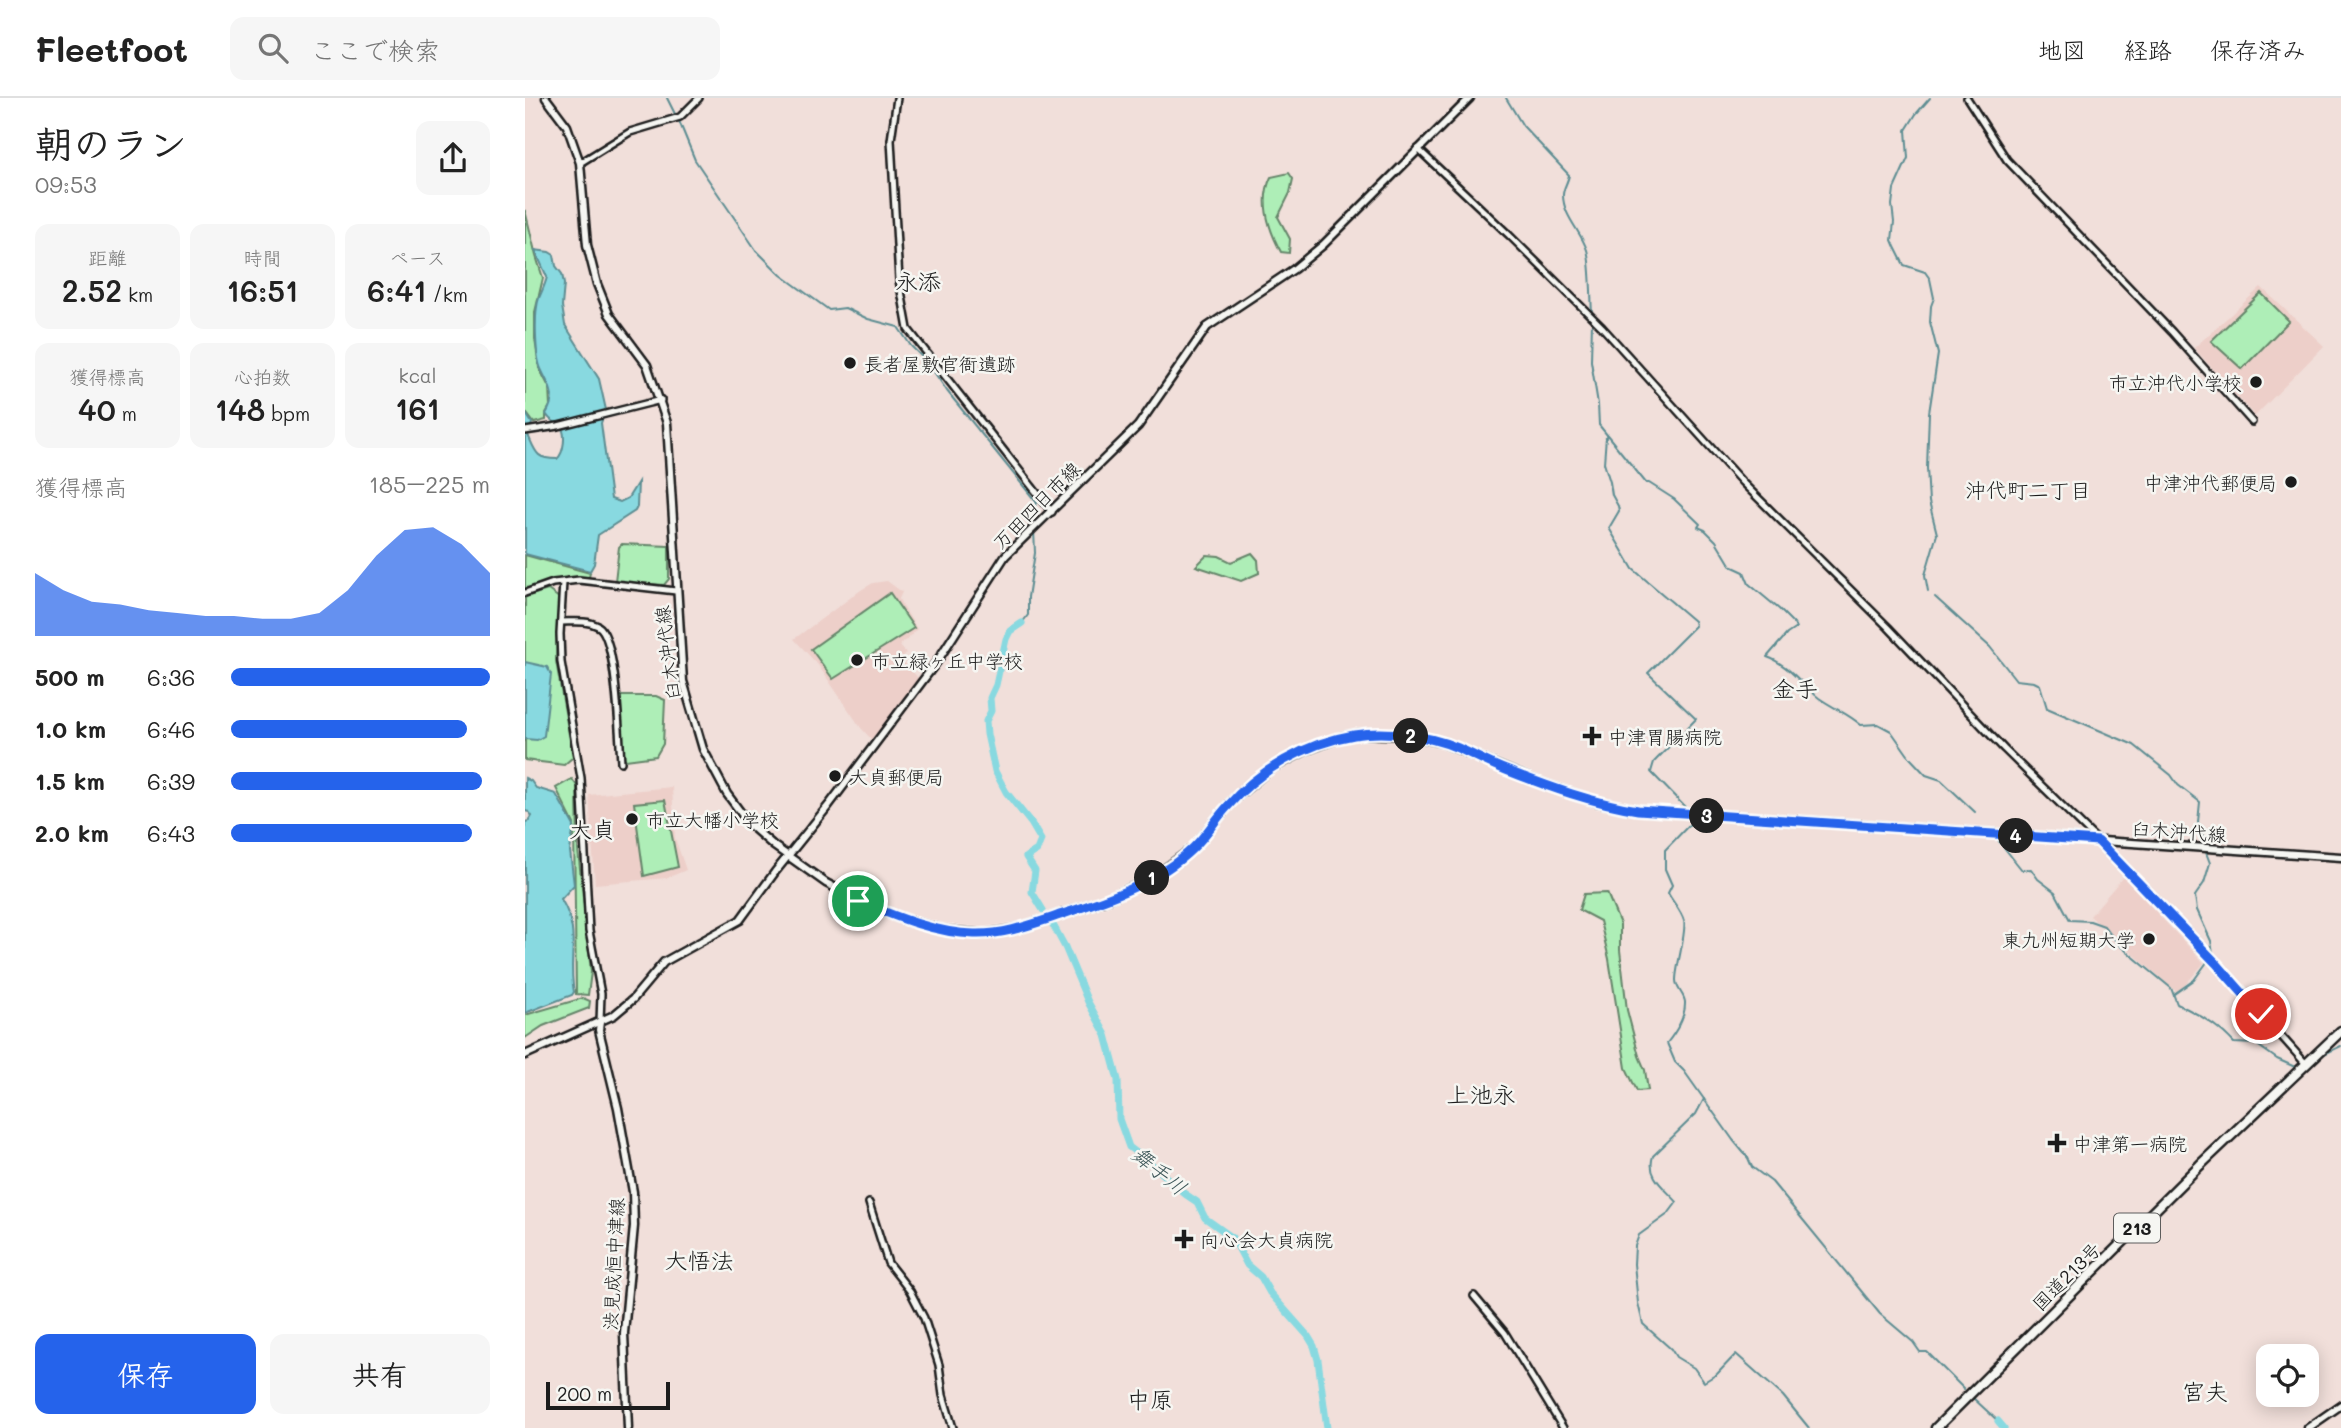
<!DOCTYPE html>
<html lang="ja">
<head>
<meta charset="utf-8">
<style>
  body { margin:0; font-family:Mali,"Klee One",sans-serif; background:#f6f6f6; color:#222; height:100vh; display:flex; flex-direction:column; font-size:26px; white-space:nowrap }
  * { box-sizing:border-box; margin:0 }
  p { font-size:23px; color:#767676 }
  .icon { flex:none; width:38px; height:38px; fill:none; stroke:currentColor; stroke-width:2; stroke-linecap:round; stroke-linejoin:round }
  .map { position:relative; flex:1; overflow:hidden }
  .side { display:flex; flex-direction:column; background:#fff; width:525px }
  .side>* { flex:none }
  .controls { position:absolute; left:1731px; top:1246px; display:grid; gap:14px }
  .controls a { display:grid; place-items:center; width:63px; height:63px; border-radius:14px; background:#fff; box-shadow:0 4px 18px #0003; font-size:35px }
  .scale { position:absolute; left:21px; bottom:18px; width:124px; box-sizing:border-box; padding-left:7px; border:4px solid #1c1c1c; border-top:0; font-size:19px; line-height:24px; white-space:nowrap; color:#1c1c1c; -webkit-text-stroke:5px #f6f6f2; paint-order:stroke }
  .pin { position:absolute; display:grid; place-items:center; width:60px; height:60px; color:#fff; margin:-30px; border:4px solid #fff; border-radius:50%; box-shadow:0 2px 7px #0007 }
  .km { position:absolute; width:35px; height:35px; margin:-18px; border-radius:50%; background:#222; color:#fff; font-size:19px; line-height:35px; text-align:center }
  .round { display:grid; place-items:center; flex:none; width:74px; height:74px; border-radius:14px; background:#f6f6f6 }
  .overview { display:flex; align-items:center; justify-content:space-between; height:119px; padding:0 35px }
  h1 { font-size:38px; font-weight:600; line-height:52px }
  .metrics { display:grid; grid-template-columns:repeat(3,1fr); gap:10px; height:119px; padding:7px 35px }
  .metrics div { display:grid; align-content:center; border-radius:14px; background:#f6f6f6; text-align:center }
  .metrics b { font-size:30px; font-weight:600 }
  .metrics small { font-size:19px; font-weight:400 }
  .metrics p { font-size:19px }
  .chart { height:196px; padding:14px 35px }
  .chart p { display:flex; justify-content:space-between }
  .chart svg { width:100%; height:126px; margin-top:7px; fill:#2563eb; opacity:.7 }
  .primary-button { display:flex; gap:14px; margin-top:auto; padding:14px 35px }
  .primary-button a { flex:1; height:80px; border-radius:14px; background:#2563eb; color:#fff; font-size:28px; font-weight:600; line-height:80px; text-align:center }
  .primary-button a+a { background:#f6f6f6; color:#222 }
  ul { padding:0 35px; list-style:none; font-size:23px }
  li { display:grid; grid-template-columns:112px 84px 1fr; align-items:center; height:52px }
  li i { height:18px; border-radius:9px; background:#2563eb }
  header { display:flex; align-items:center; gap:42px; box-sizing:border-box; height:98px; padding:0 35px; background:#fff; border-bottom:2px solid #e0e0e0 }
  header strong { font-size:33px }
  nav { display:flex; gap:38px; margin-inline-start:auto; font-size:24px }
  .search { width:490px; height:63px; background:#f6f6f6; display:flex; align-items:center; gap:18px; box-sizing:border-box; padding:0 24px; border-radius:14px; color:#767676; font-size:26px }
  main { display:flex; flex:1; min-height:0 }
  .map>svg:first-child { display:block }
  .built { fill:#edcfc9 }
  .green { fill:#aeeeb7; stroke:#65856a; stroke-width:2 }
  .water { fill:#88d9e0; stroke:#5d8d92; stroke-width:2 }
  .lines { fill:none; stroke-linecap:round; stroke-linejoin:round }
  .stream { stroke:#5d8d92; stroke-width:2 }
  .river { stroke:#88d9e0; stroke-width:7 }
  .minor-casing { stroke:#1c1c1c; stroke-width:10 }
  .major-casing { stroke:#1c1c1c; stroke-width:11 }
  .highway-casing { stroke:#1c1c1c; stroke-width:13 }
  .minor { stroke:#f6f6f2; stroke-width:5 }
  .major { stroke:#f6f6f2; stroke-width:6 }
  .highway { stroke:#f6f6f2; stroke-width:8 }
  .route-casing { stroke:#fff; stroke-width:14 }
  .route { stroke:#2563eb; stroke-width:9 }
  .poi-dot { fill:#1c1c1c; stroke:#f6f6f2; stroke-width:2.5 }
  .labels { text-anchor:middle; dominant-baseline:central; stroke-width:5; stroke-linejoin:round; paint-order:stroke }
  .shield { fill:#f6f6f2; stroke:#5d5d5c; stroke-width:2 }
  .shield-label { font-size:18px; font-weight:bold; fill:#1c1c1c }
  .poi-label { font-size:19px; fill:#1c1c1c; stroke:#f6f6f2; text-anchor:start }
  .street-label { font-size:19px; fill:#1c1c1c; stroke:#f6f6f2 }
  .neighbourhood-label { font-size:21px; fill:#1c1c1c; stroke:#f6f6f2 }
  .water-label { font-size:21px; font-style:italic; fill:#3c5557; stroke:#f6f6f2 }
  .quarter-label { font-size:23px; fill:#1c1c1c; stroke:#f6f6f2 }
</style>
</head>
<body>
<header>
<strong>Fleetfoot</strong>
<div class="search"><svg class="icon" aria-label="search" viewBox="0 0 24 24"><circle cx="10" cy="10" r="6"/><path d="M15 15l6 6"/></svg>ここで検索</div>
<nav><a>地図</a><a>経路</a><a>保存済み</a></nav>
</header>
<main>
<section class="side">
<div class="overview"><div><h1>朝のラン</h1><p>09:53</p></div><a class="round"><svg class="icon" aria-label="share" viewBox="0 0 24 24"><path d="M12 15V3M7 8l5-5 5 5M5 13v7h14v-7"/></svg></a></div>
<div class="metrics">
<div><p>距離</p><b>2.52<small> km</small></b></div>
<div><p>時間</p><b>16:51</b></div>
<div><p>ペース</p><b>6:41<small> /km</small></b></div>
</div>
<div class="metrics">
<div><p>獲得標高</p><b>40<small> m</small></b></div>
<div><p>心拍数</p><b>148<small> bpm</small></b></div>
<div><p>kcal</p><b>161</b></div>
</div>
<div class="chart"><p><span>獲得標高</span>185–225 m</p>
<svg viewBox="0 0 160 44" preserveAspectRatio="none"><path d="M0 44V22L10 28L20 32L30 33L40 35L50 36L60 37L70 37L80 38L90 38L100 36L110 28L120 16L130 7L140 6L150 12L160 22V44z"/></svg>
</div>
<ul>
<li><b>500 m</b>6:36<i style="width:100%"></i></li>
<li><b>1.0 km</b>6:46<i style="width:91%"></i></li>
<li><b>1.5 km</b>6:39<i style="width:97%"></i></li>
<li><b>2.0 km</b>6:43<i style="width:93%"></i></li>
</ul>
<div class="primary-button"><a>保存</a><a>共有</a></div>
</section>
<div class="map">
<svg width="1816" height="1330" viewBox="0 0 1816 1330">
  <rect width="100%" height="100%" fill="#f1dfda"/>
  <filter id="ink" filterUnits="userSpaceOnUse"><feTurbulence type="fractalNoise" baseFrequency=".0143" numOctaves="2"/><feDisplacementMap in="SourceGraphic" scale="14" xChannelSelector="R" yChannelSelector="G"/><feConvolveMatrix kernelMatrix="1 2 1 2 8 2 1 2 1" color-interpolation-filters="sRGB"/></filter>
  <g filter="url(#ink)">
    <g class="built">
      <path d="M1736,189L1799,248L1730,318L1669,250Z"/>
      <path d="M362,483L377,494L374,501L376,505L392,531L382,542L377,544L375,548L381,555L376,561L394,581L348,643L336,630L293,567L269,541L336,492L348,485Z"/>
      <path d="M147,689L150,740L161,772L142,780L70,786L64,697Z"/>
      <path d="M1598,779L1679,865L1653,895L1565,818Z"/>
    </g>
    <g class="green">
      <path d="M764,75L768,81L765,95L753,119L765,141L764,155L756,154C744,132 734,104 746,79Z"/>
      <path d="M0,112L11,158L18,180L10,214V241L14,270L24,289L25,308L21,315V322L9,325L0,313Z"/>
      <path d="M1736,195L1764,223L1717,271L1686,243Z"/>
      <path d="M97,446L144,448V481L139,487L90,483L94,449Z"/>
      <path d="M727,455L733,462L734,475L716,483L671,468L682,457L694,458L706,464Z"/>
      <path d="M0,457L65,475L64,479H43L0,492Z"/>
      <path d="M23,492L34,500L31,563L48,659L39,667L0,662V499Z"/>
      <path d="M365,495L389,530L308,581L286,551Z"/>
      <path d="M94,598H131L140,602L138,646L131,658L101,662L98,659Z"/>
      <path d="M47,681L52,688L53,752L66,874L63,897L51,896L49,726L31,690Z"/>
      <path d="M140,702L153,769L119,778L109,705Z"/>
      <path d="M1082,795L1095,826V852L1102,912L1114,958L1120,972L1123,992L1112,993L1101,970L1084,861L1075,823L1054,812L1059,796Z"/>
      <path d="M58,900L65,903L64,910L18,928L0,940V917Z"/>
    </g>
    <g class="water">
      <path d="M10,152L24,154L29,157L31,168L37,176L39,186L37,208L40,227L74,281L81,312L76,325L86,401L95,404L103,400L113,384L112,409L110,413L73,437L69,466L65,473L0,456V314L7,325L3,337C11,355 11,361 32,361C39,355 42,335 35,328C29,323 25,323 21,316C33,296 24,289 16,271C10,257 9,214 14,200C17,193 20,187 22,179Z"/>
      <path d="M0,564L22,569L26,576L19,638L12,642L0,641Z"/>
      <path d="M0,680L6,683L11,690L31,696L49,728L45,753L49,787L36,801C57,836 42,858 49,894L47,897L0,915V724L4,723L7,718L4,714L0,713Z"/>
    </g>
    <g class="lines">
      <g class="stream">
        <path d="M142,0L151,18"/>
        <path d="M981,0L998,28L1044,77C1043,84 1038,90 1038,97C1038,118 1056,133 1062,152C1066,165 1066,201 1067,217"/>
        <path d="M154,23L170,62L231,152L256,177L304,212L320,210L343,221L373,229L386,248L403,265L422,293L512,405L505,415L508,426"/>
        <path d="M1067,223L1066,263L1073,306L1074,327L1121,385H1124L1149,401L1175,426L1173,429L1180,432L1191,443L1206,468L1219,474L1224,486L1254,511L1269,526L1271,530L1262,536L1242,559C1263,566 1277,587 1294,600C1308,610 1324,616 1336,627L1353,626L1366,633L1385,660L1401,677L1416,682L1450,714"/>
        <path d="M1081,338L1079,365L1085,384L1087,397L1093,408L1094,413L1084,430L1108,471L1169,523L1170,528L1123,575L1171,621L1129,664L1126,674L1160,709"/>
        <path d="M1403,493L1400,477L1412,436L1404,404L1402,370L1404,315L1413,256L1405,224L1406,208L1409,200L1405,181L1400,174L1379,167L1370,149L1367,142L1369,124L1367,107L1369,91L1383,60L1381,32L1391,16L1405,0"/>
        <path d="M1410,499L1465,549L1491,582L1509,584L1515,587L1522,610L1609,647L1646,677L1653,687L1675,704L1673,724L1680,746"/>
        <path d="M497,525L503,517V499L510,455L509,432"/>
        <path d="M1165,726L1140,752V771L1147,787L1143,795C1148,805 1156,812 1159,823C1162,833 1151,868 1151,882C1151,892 1161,897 1160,906C1160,920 1150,935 1142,945L1150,964L1159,973L1208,1042L1223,1060L1227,1069L1247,1084L1355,1216L1388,1244L1395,1254H1402L1439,1291"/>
        <path d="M1473,742L1497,772L1506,771L1513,781L1530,794L1545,822L1565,823L1579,828L1594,847L1646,890L1652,906C1672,915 1694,928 1709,945L1731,946L1752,961L1770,969L1774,967"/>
        <path d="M1649,896L1669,882L1688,856L1686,843L1672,812L1670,798L1679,785L1685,765L1680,752"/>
        <path d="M1795,958L1816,948"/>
        <path d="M1179,1001L1171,1016L1128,1058C1121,1079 1140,1090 1152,1104L1143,1116L1114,1137L1110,1148L1109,1166L1113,1205L1118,1226L1146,1251L1151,1259L1169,1270L1179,1284L1192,1276L1211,1256L1258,1298L1284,1330"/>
        <path d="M1448,1300L1473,1323"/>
      </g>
      <g class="river">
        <path d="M497,525L485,533L481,541L471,587L465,600L466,613L461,623L462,636L470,673L481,694L506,725L516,742L512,752L501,759L510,773L507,794L518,812"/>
        <path d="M527,825L540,849L563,904L581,937L593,982L594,1021L604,1049L629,1068L660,1096L672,1104L680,1120L708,1140L722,1167L736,1179L745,1195L783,1238L789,1248L793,1262L802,1330"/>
        <path d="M1473,1323L1479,1330"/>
      </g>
      <defs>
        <g id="minor">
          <path d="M372,0L366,42L374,182L383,231L527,414"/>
          <path d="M1442,0L1482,62L1647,234L1727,324"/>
          <path d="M893,51L984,137L1077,229L1217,384L1363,529L1479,651L1569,739L1691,865L1781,966"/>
          <path d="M55,65L105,34L155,19L174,0"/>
          <path d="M0,333L33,328L136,302"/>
          <path d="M38,484L35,536L36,564L56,680L64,833L76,896L75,924"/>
          <path d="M0,495L28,485L54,482L151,493"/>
          <path d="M36,524C48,524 62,522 73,528C92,538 94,640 96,664"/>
          <path d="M344,1105L363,1165L385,1193L399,1220L414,1267L418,1297L428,1330"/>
          <path d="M949,1198L980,1235L1038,1330"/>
        </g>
        <g id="major">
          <path d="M21,0L42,28L55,65L62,147L72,186L84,216L122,267L142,325L158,583L178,651L202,696L225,727L249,748L301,785L353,812L385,823L418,832L459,836L495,830L585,800L630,778L669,749L707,703L744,672L782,652L817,639L834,636L887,638L918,645L1018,686L1072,704L1113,712L1816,759"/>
          <path d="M75,924L74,932L93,1010L108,1094L109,1128L99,1235L103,1330"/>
          <path d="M0,957L89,917L108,901L139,864L215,822L250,774L304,707L411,565L480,458L613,328L682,229L769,171L798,147L945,0"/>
          <path d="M1783,1330L1816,1307"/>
        </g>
        <path id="highway" d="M1411,1330L1675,1067L1816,933"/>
      </defs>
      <use href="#minor" class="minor-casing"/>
      <use href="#major" class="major-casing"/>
      <use href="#highway" class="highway-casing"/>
      <use href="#minor" class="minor"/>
      <use href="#major" class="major"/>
      <use href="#highway" class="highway"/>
    </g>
  </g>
  <g class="lines" filter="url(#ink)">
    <defs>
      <path id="route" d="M333,803C370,818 409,835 449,836C478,837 505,827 532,818C580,802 631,786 668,750C681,738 690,722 702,709C734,672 781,645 829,637C861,632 903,637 933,650C949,657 965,666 981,672C1024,689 1068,705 1113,712L1573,743L1691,865L1736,916"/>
    </defs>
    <use href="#route" class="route-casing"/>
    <use href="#route" class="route"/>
  </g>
  <g class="poi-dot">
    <circle cx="325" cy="265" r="7"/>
    <circle cx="1731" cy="284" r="7"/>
    <circle cx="1766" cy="384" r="7"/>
    <circle cx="332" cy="562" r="7"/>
    <path d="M1063.5 627.5h7v7h7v7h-7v7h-7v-7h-7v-7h7z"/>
    <circle cx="310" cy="678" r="7"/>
    <circle cx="107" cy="721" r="7"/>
    <circle cx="1624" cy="841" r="7"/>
    <path d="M1528.5 1034.5h7v7h7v7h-7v7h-7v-7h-7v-7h7z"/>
    <path d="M655.5 1130.5h7v7h7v7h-7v7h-7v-7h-7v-7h7z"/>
  </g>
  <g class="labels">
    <rect class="shield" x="1589" y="1115.5" width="46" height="29" rx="5"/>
    <g class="shield-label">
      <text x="1612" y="1130">213</text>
    </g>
    <g class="poi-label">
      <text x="339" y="265">長者屋敷官衙遺跡</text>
      <text x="1717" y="284" text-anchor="end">市立沖代小学校</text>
      <text x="1752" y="384" text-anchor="end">中津沖代郵便局</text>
      <text x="346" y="562">市立緑ヶ丘中学校</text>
      <text x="1083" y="638">中津胃腸病院</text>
      <text x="324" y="678">大貞郵便局</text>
      <text x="121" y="721">市立大幡小学校</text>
      <text x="1610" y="841" text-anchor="end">東九州短期大学</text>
      <text x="1548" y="1045">中津第一病院</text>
      <text x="675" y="1141">向心会大貞病院</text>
    </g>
    <g class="street-label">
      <text transform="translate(511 407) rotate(-45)">万田四日市線</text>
      <text transform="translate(142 555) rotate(-97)">臼木沖代線</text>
      <text transform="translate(1654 733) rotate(4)">臼木沖代線</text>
      <text transform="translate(88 1166) rotate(-87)">渋見成恒中津線</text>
      <text transform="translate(1541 1178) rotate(-45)">国道213号</text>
    </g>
    <g class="neighbourhood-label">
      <text x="1503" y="391">沖代町二丁目</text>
    </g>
    <g class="water-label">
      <text transform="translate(635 1072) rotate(39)">舞手川</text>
    </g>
    <g class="quarter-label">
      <text x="393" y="183">永添</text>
      <text x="1270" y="590">金手</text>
      <text x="67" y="731">大貞</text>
      <text x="956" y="996">上池永</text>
      <text x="174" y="1162">大悟法</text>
      <text x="1680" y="1293">宮夫</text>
      <text x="625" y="1301">中原</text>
    </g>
  </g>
</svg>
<div class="controls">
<a><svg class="icon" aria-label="locate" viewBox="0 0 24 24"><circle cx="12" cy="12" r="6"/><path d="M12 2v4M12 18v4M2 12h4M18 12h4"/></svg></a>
</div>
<div class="scale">200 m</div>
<div class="pin" style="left:333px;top:803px;background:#1e9e55"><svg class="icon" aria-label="arrive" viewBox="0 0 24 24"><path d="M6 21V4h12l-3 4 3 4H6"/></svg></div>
<div class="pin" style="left:1736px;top:916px;background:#d93025"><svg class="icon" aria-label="check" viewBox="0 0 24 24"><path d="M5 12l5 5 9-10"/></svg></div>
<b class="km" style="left:627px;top:780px">1</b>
<b class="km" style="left:886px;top:638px">2</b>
<b class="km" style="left:1182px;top:718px">3</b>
<b class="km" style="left:1491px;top:738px">4</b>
</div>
</main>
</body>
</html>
